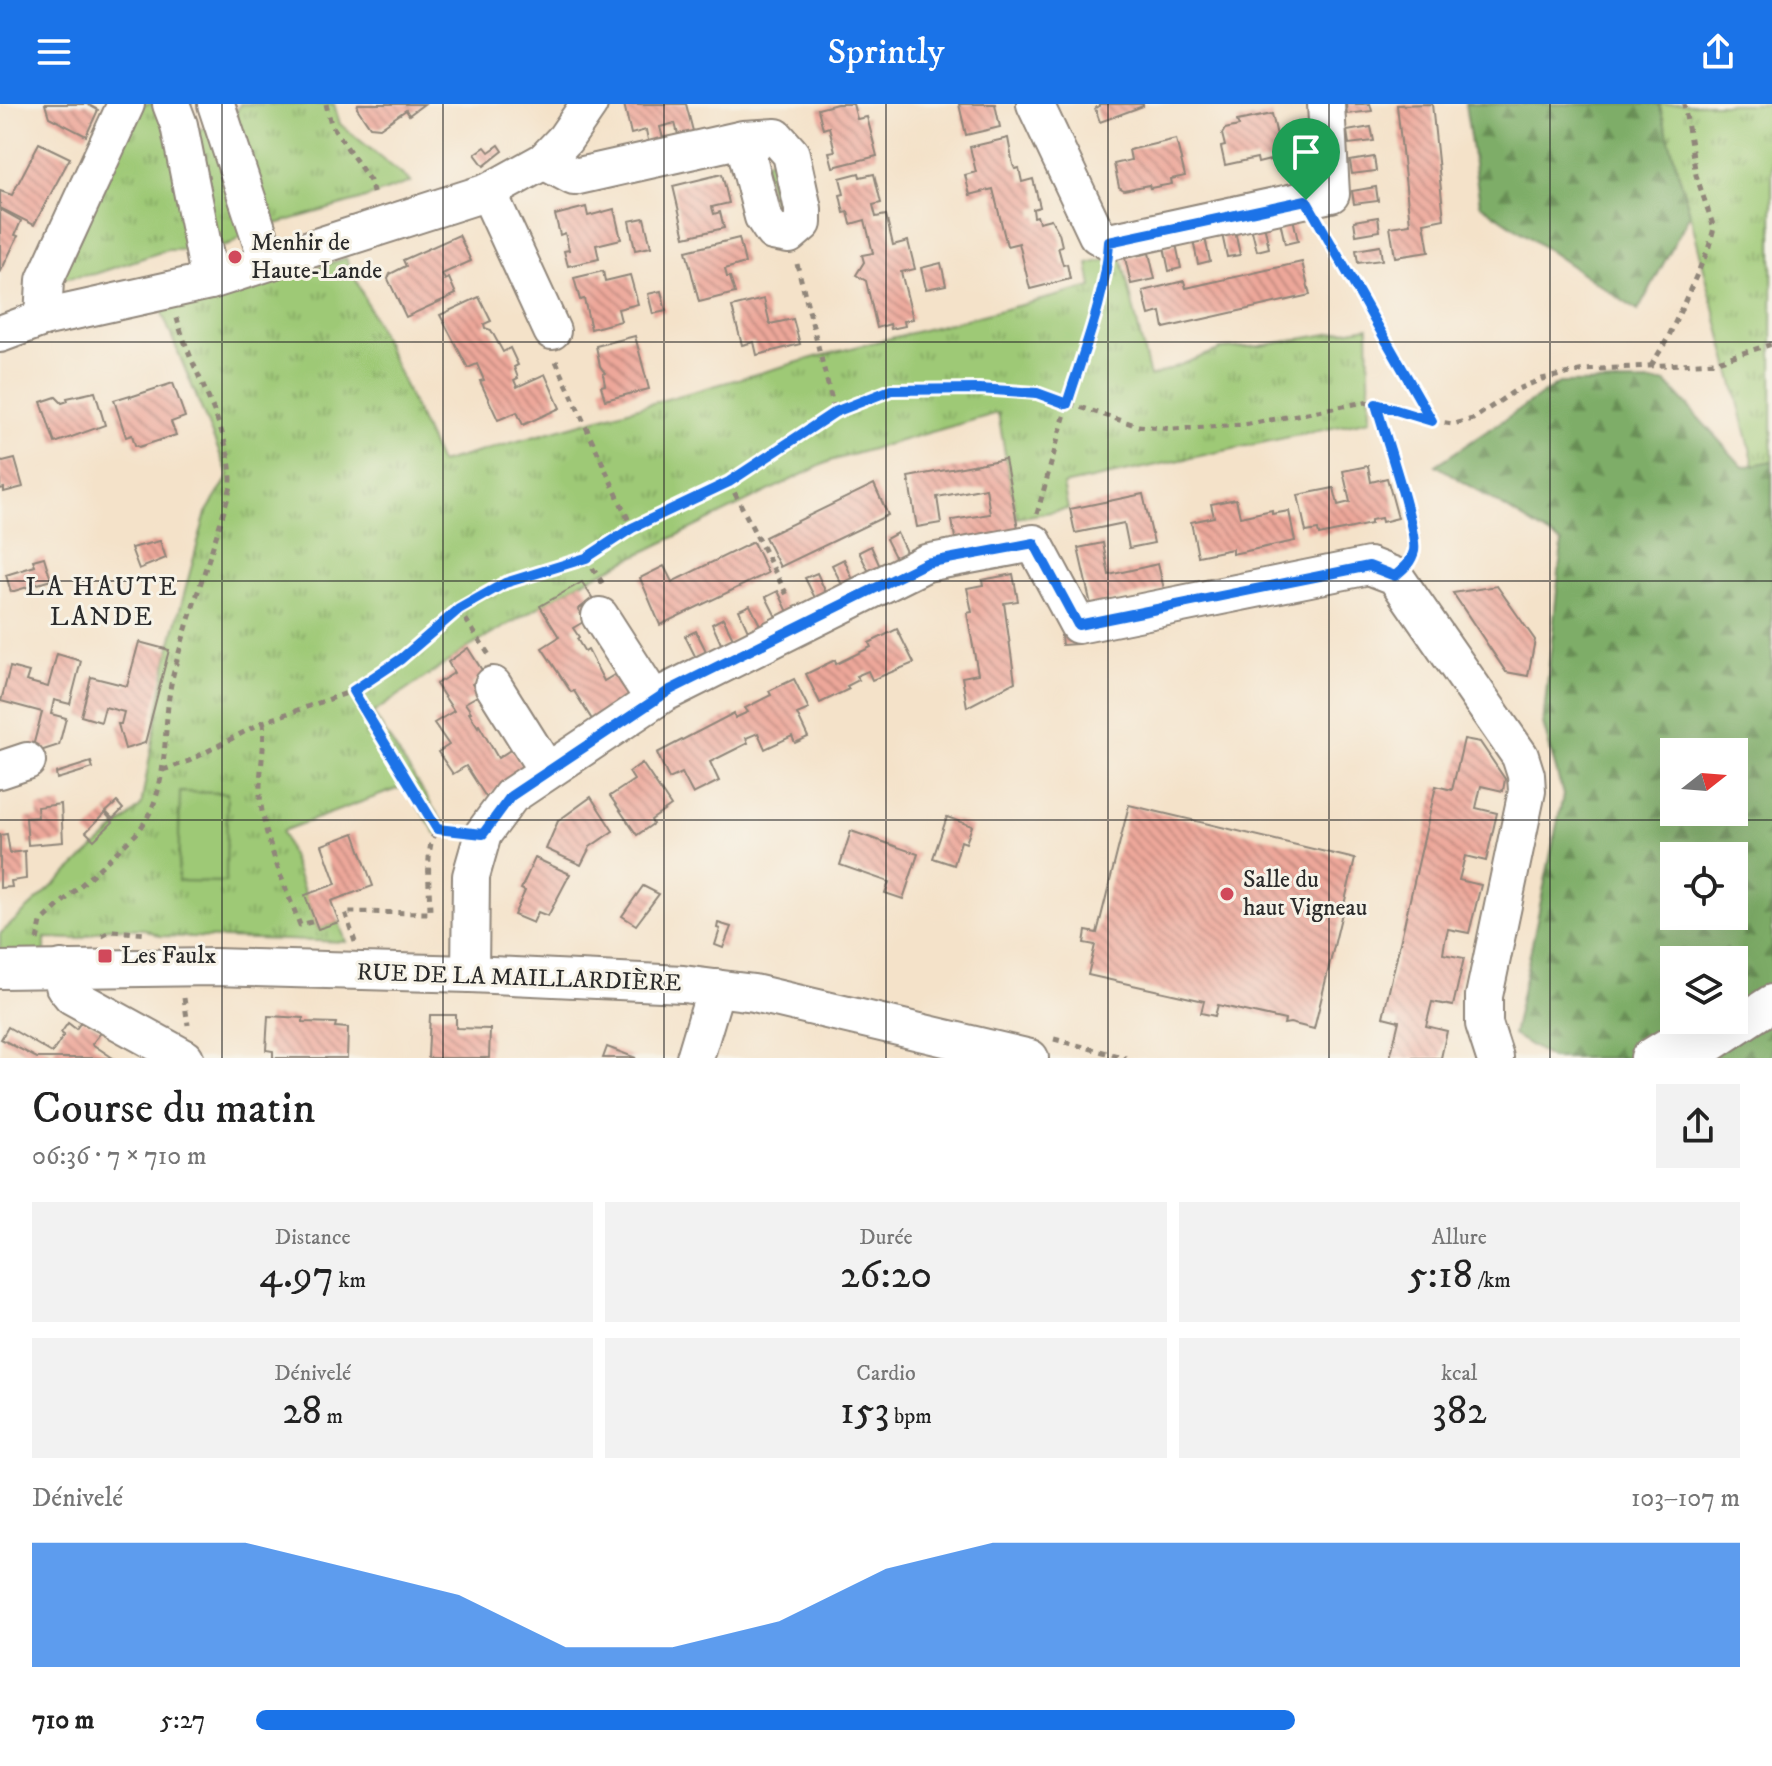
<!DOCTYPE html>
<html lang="fr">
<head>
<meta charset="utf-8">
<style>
  body { margin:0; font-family:"IM FELL DW Pica",serif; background:#f2f2f2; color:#222; height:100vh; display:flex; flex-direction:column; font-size:30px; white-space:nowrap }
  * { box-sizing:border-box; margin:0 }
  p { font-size:26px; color:#767676 }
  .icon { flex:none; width:44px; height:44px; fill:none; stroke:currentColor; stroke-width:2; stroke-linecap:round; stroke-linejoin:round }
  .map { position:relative; height:954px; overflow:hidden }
  .drawer { display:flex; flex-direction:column; background:#fff; flex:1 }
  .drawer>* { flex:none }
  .needle { width:52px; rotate:73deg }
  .fabs { position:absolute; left:1660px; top:634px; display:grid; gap:16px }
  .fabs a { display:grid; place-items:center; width:88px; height:88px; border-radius:0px; background:#fff; box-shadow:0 8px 32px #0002; font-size:40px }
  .pin { position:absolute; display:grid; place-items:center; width:68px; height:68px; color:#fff; margin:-82px -34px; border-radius:50% 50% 50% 0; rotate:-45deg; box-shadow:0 0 8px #0007 }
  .pin .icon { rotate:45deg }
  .round { display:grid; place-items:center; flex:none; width:84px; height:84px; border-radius:0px; background:#f2f2f2 }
  .overview { display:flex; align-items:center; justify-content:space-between; height:136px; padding:0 32px }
  h1 { font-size:44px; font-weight:600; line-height:60px }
  .metrics { display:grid; grid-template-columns:repeat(3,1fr); gap:12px; height:136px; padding:8px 32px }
  .metrics div { display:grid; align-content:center; border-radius:0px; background:#f2f2f2; text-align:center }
  .metrics b { font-size:40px; font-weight:600 }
  .metrics small { font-size:22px; font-weight:400 }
  .metrics p { font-size:22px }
  .chart { height:224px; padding:16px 32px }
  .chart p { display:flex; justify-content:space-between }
  .chart svg { width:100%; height:144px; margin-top:8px; fill:#1a73e8; opacity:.7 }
  ul { padding:0 32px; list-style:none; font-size:26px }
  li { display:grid; grid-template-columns:128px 96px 1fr; align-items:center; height:60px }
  li i { height:20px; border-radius:10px; background:#1a73e8 }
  header { display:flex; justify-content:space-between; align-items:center; height:104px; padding:0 32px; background:#1a73e8; color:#fff; font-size:36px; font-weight:600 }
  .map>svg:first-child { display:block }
  .grass { fill:url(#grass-tufts); stroke:#647a50; stroke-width:2 }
  .forest { fill:url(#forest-firs); stroke:#546c49; stroke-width:2; fill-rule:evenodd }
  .pitch { fill:#9ec976; stroke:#647a50; stroke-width:2 }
  .building { fill:url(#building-back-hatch) }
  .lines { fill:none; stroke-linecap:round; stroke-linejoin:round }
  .minor-casing { stroke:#90867a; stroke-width:40 }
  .path { stroke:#90867a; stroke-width:5; stroke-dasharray:6 6; stroke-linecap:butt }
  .minor { stroke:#fff; stroke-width:36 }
  .route-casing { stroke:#fff; stroke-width:16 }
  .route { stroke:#1a73e8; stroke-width:10 }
  .grid { fill:none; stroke:#2b2b2b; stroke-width:2; stroke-opacity:0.55 }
  .poi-dot { fill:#d1495b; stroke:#f7f3e8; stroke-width:3 }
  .labels { text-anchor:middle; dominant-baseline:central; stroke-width:6; stroke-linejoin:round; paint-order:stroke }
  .poi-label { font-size:24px; fill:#2b2b2b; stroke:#f7f3e8; text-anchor:start }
  .street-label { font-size:24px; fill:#2b2b2b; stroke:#f7f3e8 }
  .neighbourhood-label { font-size:26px; letter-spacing:2px; fill:#2b2b2b; stroke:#f7f3e8 }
</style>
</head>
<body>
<header><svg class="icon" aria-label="menu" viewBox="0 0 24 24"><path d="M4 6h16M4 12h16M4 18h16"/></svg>Sprintly<svg class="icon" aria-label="share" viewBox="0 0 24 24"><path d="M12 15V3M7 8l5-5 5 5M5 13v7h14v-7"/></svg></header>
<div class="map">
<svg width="1772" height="954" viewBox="0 0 1772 954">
  <defs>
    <pattern id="grass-tufts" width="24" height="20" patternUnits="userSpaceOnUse" patternTransform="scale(2)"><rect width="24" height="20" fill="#9ec976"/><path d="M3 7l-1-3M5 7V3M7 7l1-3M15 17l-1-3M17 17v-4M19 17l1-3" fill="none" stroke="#81a361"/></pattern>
    <pattern id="forest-firs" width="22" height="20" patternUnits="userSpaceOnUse" patternTransform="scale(2)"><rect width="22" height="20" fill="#7ead67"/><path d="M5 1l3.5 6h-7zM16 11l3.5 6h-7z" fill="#678d55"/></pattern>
    <pattern id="building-back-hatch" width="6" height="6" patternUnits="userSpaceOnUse" patternTransform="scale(2)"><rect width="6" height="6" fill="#eda79a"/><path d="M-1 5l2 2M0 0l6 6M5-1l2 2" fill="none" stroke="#c0887e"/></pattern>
  </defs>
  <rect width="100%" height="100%" fill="#f7f3e8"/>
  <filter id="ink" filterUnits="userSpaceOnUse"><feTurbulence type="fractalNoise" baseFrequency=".0125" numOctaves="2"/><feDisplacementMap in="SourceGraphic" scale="16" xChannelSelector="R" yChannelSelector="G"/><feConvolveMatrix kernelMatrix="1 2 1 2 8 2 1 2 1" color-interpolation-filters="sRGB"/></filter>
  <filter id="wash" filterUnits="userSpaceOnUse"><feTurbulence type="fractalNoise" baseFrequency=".006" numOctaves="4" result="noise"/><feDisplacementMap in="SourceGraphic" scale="32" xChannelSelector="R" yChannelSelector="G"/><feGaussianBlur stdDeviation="1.8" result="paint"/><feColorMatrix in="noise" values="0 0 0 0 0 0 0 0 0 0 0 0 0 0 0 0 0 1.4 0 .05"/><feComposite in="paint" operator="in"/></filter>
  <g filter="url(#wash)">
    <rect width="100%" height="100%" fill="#f4e2c9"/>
    <g class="grass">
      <path d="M141,0H162L196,146H167L95,170L60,175Z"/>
      <path d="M240,0H334L340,20L411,78L360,96L265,123L236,9Z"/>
      <path d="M1659,0H1772V430L1690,110Z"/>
      <path d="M203,24H208L248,128L229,141L213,145L198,27Z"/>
      <path d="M771,55L778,58L793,104L778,118L764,60Z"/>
      <path d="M1121,152L1150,273L1221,245L1260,242L1368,223L1370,316L1063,381L1068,405L1016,414L998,309L830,357L582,478L468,544L373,609L446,724L437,731L405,682L282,727L318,825L339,818L346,838L160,832L145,825L108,824L78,835L45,834V849L0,848V830L141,702L169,546L186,483L206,409L229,372L160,204L220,195L346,154L440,359L816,253L1092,183L1088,160Z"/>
    </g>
    <g class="forest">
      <path d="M1465,0H1659L1690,110L1638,207L1480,100Z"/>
      <path d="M1666,278L1743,363L1772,357V954H1688L1734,916V856H1674V916H1681L1627,954H1551L1513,931L1563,691L1543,620L1562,439L1436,361L1559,279ZM1674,648H1734V708H1674ZM1674,752H1734V812H1674Z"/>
    </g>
    <path class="pitch" d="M180,688L227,689L226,778L178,777Z"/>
    <g id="blocks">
      <g class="building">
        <path d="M45,0H87L98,6L86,32L49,13Z"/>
        <path d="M358,0H424L409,11L406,6L380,24L370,23L357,4Z"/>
        <path d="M624,0H686L695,35L680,38L675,19L660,23L665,42L650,46L646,26L631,30Z"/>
        <path d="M837,0H853L857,15L867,13L877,52L833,63L829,48L835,47L829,23L823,25L818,5Z"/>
        <path d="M959,0H995L1000,23L966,31Z"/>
        <path d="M1099,0H1143V2L1100,18L1095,4L1099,2Z"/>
        <path d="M1346,0H1370L1372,7L1347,10Z"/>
        <path d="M1432,0L1444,115L1424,119L1429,148L1395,153L1390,123L1410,120L1397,1Z"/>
        <path d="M1272,10L1282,53L1258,59L1257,54L1225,61L1221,43L1225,42L1222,30L1225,25L1239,22L1237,17Z"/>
        <path d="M1371,23L1374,37L1349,40L1347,27Z"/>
        <path d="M1008,34L1013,61L1015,65L1019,64L1022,78L1033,75L1040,103L1033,105L1034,113L1037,112L1039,118L1051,115L1059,129L1062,142L1058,143L1063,161L1067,160L1070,175L1030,185L1019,139L1007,142L993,85L970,91L965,71L976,68L970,43Z"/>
        <path d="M1176,35L1185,72L1171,75L1172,80L1150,84L1149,81L1124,86L1119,83L1114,60L1131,56L1129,46Z"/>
        <path d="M39,39L70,54L34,121L0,104V87L12,91Z"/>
        <path d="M499,41L503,47L484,62L475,50L485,43L489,48Z"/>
        <path d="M1374,53L1376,67L1352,70L1350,57Z"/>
        <path d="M859,69L860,73L874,70L881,99L873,101L876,113L886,111L893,141L908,137L915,165L901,168L913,215L904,217L905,222L891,225L890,220L877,224L866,177L856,171L864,158L862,151L873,149L865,116L851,120L848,108L844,109L840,91L844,90L840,74Z"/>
        <path d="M722,70L729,99L712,103L714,110L720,108L724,124L685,133L673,82Z"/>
        <path d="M1376,83L1378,97L1354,100L1352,87Z"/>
        <path d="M586,103L588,112L614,105L621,135L596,141L599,155L568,162L564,147L569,146L565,129L560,131L555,111Z"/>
        <path d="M0,105L21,117L15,131L18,132L0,169Z"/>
        <path d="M1378,113L1380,127L1356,131L1354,117Z"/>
        <path d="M644,114L651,143L635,146L629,117Z"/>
        <path d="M1293,114L1298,137L1285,140L1280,117Z"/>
        <path d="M1264,120L1269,144L1257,147L1251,123Z"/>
        <path d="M1235,127L1240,151L1227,153L1222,130Z"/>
        <path d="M459,131L471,157L442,170L445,176L449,174L456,190L406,213L388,175L390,170L406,162L403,156Z"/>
        <path d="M739,134L745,159L725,165L727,173H730L735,189L699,198L686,147Z"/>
        <path d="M1205,134L1210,157L1198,160L1193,136Z"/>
        <path d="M1176,140L1181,164L1169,167L1164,143Z"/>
        <path d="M1380,142L1382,156L1358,159L1356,146Z"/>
        <path d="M1149,149L1155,175L1131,180L1125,154Z"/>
        <path d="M1302,158L1310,191L1164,224L1161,208L1149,211L1143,187L1184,177L1186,184Z"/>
        <path d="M941,159L946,181L926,185L921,164Z"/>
        <path d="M603,167L605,177L630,171L638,200L618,205L621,217L591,225L584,195L580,196L574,174Z"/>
        <path d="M661,187L666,207L653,210L648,190Z"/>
        <path d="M479,193L491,217L484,220L485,224L491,226L503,248L510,244L518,261L514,263L518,274L514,276L517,283L545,270L560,304L523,321L517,308L498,316L480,277L484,276L477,260L468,264L440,211Z"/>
        <path d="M764,195L770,220L793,215L800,240L757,251L754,238L742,241L732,203Z"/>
        <path d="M635,232L649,285L605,296L601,282L605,281L603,270L605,269L600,262L596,242Z"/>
        <path d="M173,279L185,313L171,318L176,331L139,343L135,341L132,331L126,333L114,296L130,291V293Z"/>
        <path d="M95,288L105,321L55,339L41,298L56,293L62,299L68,297L67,294Z"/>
        <path d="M15,355L23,383L4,388V384L0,385V357L3,358Z"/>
        <path d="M1005,355L1019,429L956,440L952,416L990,410L986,384L937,393L941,419L917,423L908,373Z"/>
        <path d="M1368,362L1371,378L1387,374L1398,414L1382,418L1381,414L1371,416V420L1319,431L1318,426L1306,428L1298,391L1334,384L1338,401L1350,398L1343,367Z"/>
        <path d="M874,380L888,411L780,463L765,433Z"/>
        <path d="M1143,390L1154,439L1129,444L1124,419L1075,429L1070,405Z"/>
        <path d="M1236,395L1240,413L1272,406V410L1289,407L1295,437L1232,450V445L1198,452L1191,418L1214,413L1211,400Z"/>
        <path d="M897,429L908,452L897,457L886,435Z"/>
        <path d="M160,437L166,454L139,465L131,444Z"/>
        <path d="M753,438L768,469L660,521L640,474L664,462L672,478Z"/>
        <path d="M1103,439L1109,471L1158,460L1164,485L1091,501L1078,444Z"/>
        <path d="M871,442L881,465L870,470L859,448Z"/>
        <path d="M44,453L51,476L11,488L6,471L35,462L33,456Z"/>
        <path d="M844,455L854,478L843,483L832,461Z"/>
        <path d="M817,469L827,491L816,496L805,474Z"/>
        <path d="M1013,470L1018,497L1004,499L1015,578L967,603L962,573L978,570L967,509L972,508L967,484L983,481L982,476Z"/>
        <path d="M582,478L593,495L578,505L585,517L573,524L579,533L577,535L585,548L588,546L604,577L619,568L633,591L593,617L574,587L571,588L542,544L559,533L540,502Z"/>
        <path d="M1497,482L1535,536L1528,572L1506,568L1453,489Z"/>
        <path d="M778,487L789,510L777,515L766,493Z"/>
        <path d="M750,501L761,523L749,529L739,506Z"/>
        <path d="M723,514L734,536L722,542L712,520Z"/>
        <path d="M897,525L914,559L872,576L868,567L856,572L859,576L847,582L849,585L820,599L806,570L835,556L836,560L871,543L869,539Z"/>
        <path d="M696,527L707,549L696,554L685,532Z"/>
        <path d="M1075,531L1076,540L1062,541L1061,532Z"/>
        <path d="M139,538L169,546L145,639L125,645L118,620H121L124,608L105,603L101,618L81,612L91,573L127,582Z"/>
        <path d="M468,544L485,571L472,580L479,591L465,599L471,608L469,609L478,623L479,621L498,654L512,645L524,664L486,693L466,662L453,670L438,648L449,641L434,619L454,607L436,580L454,569L448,558Z"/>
        <path d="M57,550L81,557L70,600L54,596L51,610L66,614L59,641L31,650L42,608L1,597L10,563L29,568L26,577L48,583Z"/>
        <path d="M794,575L809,605L797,610L808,633L795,639L792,632L765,645L758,629L746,634L748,639L710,658L719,677L693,690L682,669L669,675L657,649L734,609L735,614L748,608L745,604L771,591L769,587Z"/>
        <path d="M1464,635L1480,638L1505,675L1503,687L1481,682L1476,704L1497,709L1486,757L1465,752L1459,776L1481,781L1469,829L1448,825L1445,837L1443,850L1464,854L1453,902L1432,898L1426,922L1447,927L1441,954H1390L1399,917L1383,913L1436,682L1452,686Z"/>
        <path d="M91,658L93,664L57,675L56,669Z"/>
        <path d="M642,659L671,702L651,716L653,720L637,731L610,692L634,676L629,668Z"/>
        <path d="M591,693L613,727L590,743L581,761L546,745L558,717Z"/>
        <path d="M117,698L123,705L113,715L106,708Z"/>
        <path d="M61,700L63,738L28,741L26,714L38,713L37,703Z"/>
        <path d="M1129,701L1355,755L1314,925L1290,919L1284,920L1285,916L1218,901L1215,912L1201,909L1204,897L1088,871L1095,841L1084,839L1086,827L1097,829Z"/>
        <path d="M105,709L113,718L94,736L86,728Z"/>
        <path d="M947,713L972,722L966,739L961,737L954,761L933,754Z"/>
        <path d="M851,727L918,750L903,795L885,789L889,778L840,761Z"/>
        <path d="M354,729L373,782L331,797L339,818L318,825L305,791L336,780L322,741Z"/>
        <path d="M7,730L10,749L25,747L26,775L11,777L12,783L0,784V731Z"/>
        <path d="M535,754L570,770L548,812L538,808L533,819L514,811L525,787L521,785Z"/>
        <path d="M643,782L659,790L636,821L622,812Z"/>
        <path d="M718,819L731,823L723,844L715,841L720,825L717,824Z"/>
        <path d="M430,911H456V924L490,925L489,954H428Z"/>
        <path d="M268,912L303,914V918L336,919L335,923L348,924L347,954H273V947L266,946Z"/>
        <path d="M83,915L103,926L92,940L113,954H37L1,935L8,923L52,949L64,931L61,929L68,919L76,925Z"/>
        <path d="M607,943L636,954H603Z"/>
      </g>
    </g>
  </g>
  <g filter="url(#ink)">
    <use href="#blocks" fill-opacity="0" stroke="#90867a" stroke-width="2"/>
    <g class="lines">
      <defs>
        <g id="minor">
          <path d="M171,0L179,21L210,177"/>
          <path d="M216,0L268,158"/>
          <path d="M1035,0L1097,131L1109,138L1331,90L1326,0"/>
          <path d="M544,57L574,73L743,35L776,33L791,50L803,105V119L789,131L773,128L763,113L743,35"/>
          <path d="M488,88L552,227"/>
          <path d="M43,214L45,176L126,0"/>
          <path d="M0,230L43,214L210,177L488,88L544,57L565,35L589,0"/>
          <path d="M600,512L654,596"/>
          <path d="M493,581L547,667"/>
          <path d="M0,666L27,657"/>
          <path d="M62,864L64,882L72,892L185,954"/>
          <path d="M0,866L214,863L470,870L683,880L754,889L1030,954"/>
          <path d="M470,870L471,772L483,730L511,692L663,590L926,459L1034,439L1078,521L1369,462L1395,472L1520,652L1526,671L1527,687L1484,892V920L1495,954"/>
          <path d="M695,954L716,884"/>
          <path d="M1649,954L1704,920"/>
          <path d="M1688,954L1772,899"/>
        </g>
      </defs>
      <use href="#minor" class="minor-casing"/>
      <g class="path">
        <path d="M326,0L331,20L370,77L374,92"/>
        <path d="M1320,121L1432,317"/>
        <path d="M797,160L835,308"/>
        <path d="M556,257L632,424"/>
        <path d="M1651,262L1668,234L1708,146L1714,124L1696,71L1684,0"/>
        <path d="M1376,301L1413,428V449"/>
        <path d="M729,378L789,495"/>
        <path d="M1037,410L1105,166"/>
        <path d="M586,454L605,483"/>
        <path d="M459,505L489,551"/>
        <path d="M353,587L437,725L455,727"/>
        <path d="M263,618C266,646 257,673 261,701C267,742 285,782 300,821L315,817"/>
        <path d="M163,666L189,657L263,618L353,587L401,555L459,505L505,479L586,454L632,424L729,378L835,308L891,286L979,285L1037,289L1138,322L1173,325L1244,321L1365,298L1414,310L1432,317L1453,320L1473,315L1516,286L1542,275L1584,266L1714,258L1772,240"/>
        <path d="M102,832L112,827L147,830"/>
        <path d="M37,836L41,818L135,731C174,687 160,623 173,571C189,507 214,446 231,382C233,327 191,268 177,214"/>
        <path d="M355,838L345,808L430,809C430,787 424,742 437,725"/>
        <path d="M184,894L188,921"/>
        <path d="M1054,935L1126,954"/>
      </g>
      <use href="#minor" class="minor"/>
    </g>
  </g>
  <g class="lines" filter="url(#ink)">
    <defs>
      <path id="route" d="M1306,96L1432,317L1376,300C1383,327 1418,427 1414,447C1411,459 1404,464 1395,472L1369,462L1078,521L1034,439L926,459L670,586L511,692L483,730L437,725L353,587L401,555L459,505L505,479L586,454L632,424L729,378L835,308L891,286L979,285L1037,289L1067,300C1083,248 1106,193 1109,138Z"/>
    </defs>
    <use href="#route" class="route-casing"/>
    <use href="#route" class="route"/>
  </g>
  <path class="grid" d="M222,0V954M443,0V954M664,0V954M886,0V954M1108,0V954M1329,0V954M1550,0V954M0,238H1772M0,477H1772M0,716H1772"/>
  <g class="poi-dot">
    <circle cx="235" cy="153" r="8"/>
    <circle cx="1227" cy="790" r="8"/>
    <rect x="97" y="844" width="16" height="16" rx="4"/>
  </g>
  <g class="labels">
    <g class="poi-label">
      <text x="251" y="139">Menhir de<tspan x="251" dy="28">Haute-Lande</tspan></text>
      <text x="1243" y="776">Salle du<tspan x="1243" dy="28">haut Vigneau</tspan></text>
      <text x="121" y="852">Les Faulx</text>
    </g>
    <g class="street-label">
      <text transform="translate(519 874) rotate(2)">RUE DE LA MAILLARDIÈRE</text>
    </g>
    <g class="neighbourhood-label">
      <text x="102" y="483">LA HAUTE<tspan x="102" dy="30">LANDE</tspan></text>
    </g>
  </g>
</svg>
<div class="fabs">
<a><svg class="needle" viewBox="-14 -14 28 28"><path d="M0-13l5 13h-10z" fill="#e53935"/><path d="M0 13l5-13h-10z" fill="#767676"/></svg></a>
<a><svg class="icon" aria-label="locate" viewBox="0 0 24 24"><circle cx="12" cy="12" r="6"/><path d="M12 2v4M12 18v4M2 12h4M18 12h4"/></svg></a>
<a><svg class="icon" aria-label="layers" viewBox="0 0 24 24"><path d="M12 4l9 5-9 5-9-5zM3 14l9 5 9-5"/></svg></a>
</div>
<div class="pin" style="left:1306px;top:96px;background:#1e9e55"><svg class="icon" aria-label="arrive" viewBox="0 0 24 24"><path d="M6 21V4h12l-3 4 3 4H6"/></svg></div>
</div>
<section class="drawer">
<div class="overview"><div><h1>Course du matin</h1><p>06:36 · 7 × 710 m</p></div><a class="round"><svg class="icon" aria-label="share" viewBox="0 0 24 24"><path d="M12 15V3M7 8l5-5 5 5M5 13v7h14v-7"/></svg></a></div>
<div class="metrics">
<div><p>Distance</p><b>4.97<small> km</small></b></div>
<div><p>Durée</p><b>26:20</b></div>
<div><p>Allure</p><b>5:18<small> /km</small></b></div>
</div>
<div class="metrics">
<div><p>Dénivelé</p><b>28<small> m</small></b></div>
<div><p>Cardio</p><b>153<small> bpm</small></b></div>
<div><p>kcal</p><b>382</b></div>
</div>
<div class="chart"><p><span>Dénivelé</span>103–107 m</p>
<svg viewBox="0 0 160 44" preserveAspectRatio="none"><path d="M0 44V6L10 6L20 6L30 14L40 22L50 38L60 38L70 30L80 14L90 6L100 6L110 6L120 6L130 6L140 6L150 6L160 6V44z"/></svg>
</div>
<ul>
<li><b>710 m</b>5:27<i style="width:70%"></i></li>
</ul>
</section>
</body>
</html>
